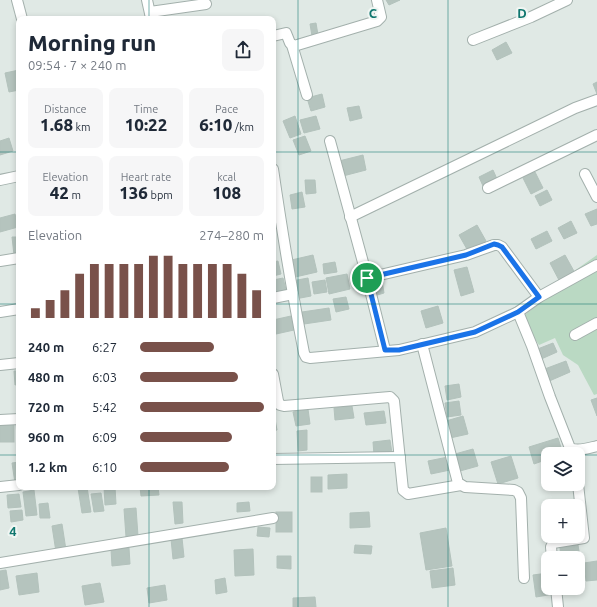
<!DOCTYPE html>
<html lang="en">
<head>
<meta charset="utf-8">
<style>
  body { margin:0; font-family:Ubuntu,sans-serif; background:#f6f6f7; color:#1f2937; height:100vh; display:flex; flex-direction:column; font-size:15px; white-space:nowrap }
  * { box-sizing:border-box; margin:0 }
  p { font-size:13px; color:#747a83 }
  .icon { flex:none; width:22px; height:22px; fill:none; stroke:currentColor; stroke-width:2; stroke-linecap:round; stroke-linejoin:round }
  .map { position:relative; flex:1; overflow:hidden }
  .details { position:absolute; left:16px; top:16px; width:260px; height:474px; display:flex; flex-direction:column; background:#fff; border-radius:8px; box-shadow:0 2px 6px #0003 }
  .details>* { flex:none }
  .tools { position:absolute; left:541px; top:447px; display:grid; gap:8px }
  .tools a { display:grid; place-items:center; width:44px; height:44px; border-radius:8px; background:#fff; box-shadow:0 2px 6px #0003; font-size:20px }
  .pin { position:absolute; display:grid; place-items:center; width:34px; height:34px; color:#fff; margin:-17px; border:2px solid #fff; border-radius:50%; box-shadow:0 1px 4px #0007 }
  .round { display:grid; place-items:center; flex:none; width:42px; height:42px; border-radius:8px; background:#f6f6f7 }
  .summary { display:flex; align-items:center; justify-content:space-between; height:68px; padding:0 12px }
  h1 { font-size:22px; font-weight:800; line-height:30px }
  .stats { display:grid; grid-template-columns:repeat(3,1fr); gap:6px; height:68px; padding:4px 12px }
  .stats div { display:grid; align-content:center; border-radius:8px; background:#f6f6f7; text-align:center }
  .stats b { font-size:17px; font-weight:800 }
  .stats small { font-size:11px; font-weight:400 }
  .stats p { font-size:11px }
  .chart { height:112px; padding:8px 12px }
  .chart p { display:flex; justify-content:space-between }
  .chart svg { width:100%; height:72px; margin-top:4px; stroke:#79514a; stroke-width:6 }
  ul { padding:0 12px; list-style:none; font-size:13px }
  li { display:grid; grid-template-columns:64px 48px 1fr; align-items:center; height:30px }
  li i { height:10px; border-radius:5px; background:#79514a }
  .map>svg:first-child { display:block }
  .green { fill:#bad9c3 }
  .building { fill:#b5c4be; stroke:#b3c2bc }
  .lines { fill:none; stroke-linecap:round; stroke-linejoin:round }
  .minor-casing { stroke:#a3b0ac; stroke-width:12 }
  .minor { stroke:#fff; stroke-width:10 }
  .route-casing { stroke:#fff; stroke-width:8 }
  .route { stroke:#1a73e8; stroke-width:5 }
  .grid { fill:none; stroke:#0f766e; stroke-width:1; stroke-opacity:0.55 }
  .grid-label { font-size:13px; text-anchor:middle; font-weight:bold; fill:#0f766e; stroke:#f0f6f3; stroke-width:4; stroke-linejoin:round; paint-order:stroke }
</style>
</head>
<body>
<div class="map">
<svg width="597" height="607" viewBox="0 0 597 607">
  <rect width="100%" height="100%" fill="#e0e9e5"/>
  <path class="green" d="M597,255V394L594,395L578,365L563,355L555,338L539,345L521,318L545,299L543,293Z"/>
  <g class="building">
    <path d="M386,0H400L389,5Z"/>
    <path d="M316,23L318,35L312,36L310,24Z"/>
    <path d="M506,42L512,53L497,60L492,50Z"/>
    <path d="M19,70V90L9,92L5,73Z"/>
    <path d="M597,82V94L593,84Z"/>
    <path d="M322,94L325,107L311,111L307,98Z"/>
    <path d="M359,106L362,118L350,121L347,108Z"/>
    <path d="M295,116L301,134L290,138L283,121Z"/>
    <path d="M316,116L320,129L304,133L300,120Z"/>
    <path d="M305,136L311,151L299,155L293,140Z"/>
    <path d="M9,138L13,151L0,155V141Z"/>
    <path d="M363,155L366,170L343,176L339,161Z"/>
    <path d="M493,170L497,179L483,186L479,177Z"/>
    <path d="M535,172L543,188L531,194L523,178Z"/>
    <path d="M305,180H315L316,193L306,194Z"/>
    <path d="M547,190L552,200L540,206L535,196Z"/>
    <path d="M302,192L305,207L292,209L290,195Z"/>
    <path d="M597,209V224L591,226L585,214Z"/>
    <path d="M15,214L18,227L0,232V218Z"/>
    <path d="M571,221L577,233L564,239L558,228Z"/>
    <path d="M477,225L486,241L468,251L459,235Z"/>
    <path d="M547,231L552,241L536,249L531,239Z"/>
    <path d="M12,237H19V255H14Z"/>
    <path d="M313,255L317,272L291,278L287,261Z"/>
    <path d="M565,255L575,273L560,282L550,263Z"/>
    <path d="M278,261L281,274L273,276V262Z"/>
    <path d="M335,262L337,272L324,274L323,264Z"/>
    <path d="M467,267L474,292L461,296L454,270Z"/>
    <path d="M347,274L350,289L329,294L326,278Z"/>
    <path d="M283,278L286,290L273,293V280Z"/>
    <path d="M308,278L311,296L295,299L292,281Z"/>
    <path d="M325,280L327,292L314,294L312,282Z"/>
    <path d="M382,281L384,293L374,296L371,283Z"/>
    <path d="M346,297L349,309L336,312L333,299Z"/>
    <path d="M438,306L443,323L426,328L421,311Z"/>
    <path d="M329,308L331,320L304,324L302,312Z"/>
    <path d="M291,316L294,330L276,334L273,320Z"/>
    <path d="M553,343L557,352L539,360L535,350Z"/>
    <path d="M566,361L570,372L547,382L542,370Z"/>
    <path d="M14,371H19V384L15,385Z"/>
    <path d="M459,384L461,397L447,400L445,386Z"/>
    <path d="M597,398V416L591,400Z"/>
    <path d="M459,401L461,415L447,417L445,403Z"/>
    <path d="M352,406L354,418L335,420L334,408Z"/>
    <path d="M308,409L310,424L296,426L293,412Z"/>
    <path d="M384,411L386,423L366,425L364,413Z"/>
    <path d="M463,416L468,434L450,438L446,421Z"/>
    <path d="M273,419H275L277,430L273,431Z"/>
    <path d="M16,423H19V437H17Z"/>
    <rect x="0" y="424" width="14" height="18"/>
    <path d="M307,430V450L298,451L297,431Z"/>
    <path d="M558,438L563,454H548V459L534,464L529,447Z"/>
    <path d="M390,440L392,453L374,455L373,442Z"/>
    <path d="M473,449L478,466L460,471L455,454Z"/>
    <path d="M511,456L518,478L498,484L491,462Z"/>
    <path d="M448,457L450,470L431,474L428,461Z"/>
    <path d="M19,462V483H15L12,463Z"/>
    <path d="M347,474V488L328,489V475Z"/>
    <rect x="311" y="477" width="11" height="15"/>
    <path d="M87,487L91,512L82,513L78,488Z"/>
    <path d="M104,487H115L116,504L105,505Z"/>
    <path d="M140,487H158L159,495L141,496Z"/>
    <path d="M34,490L37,515L26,516L23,492Z"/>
    <path d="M101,493L104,511L94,512L91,494Z"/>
    <path d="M19,494L21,507L8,508L7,495Z"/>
    <path d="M577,501L578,506H558V504Z"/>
    <path d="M173,502H182L183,523L175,524Z"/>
    <path d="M249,502L250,511L237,512V503Z"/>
    <path d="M48,503L50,518H40L39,504Z"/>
    <path d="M136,508L138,536L126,537L124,509Z"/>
    <path d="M22,510L23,520L11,522L10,511Z"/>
    <rect x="276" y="512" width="16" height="20"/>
    <path d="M369,512L370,527L350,528V513Z"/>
    <path d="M62,524L66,550L56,552L52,526Z"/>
    <path d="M258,527L270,528L269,537L257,536Z"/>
    <path d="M446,528L452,566L426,570L420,533Z"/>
    <path d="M182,538L184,557L173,559L171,539Z"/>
    <path d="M355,545L372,546L371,554L354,553Z"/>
    <path d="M578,545L581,563H578V558H561L560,548Z"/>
    <path d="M129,548L130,564L112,566L111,549Z"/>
    <path d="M253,549L254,575L235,576L234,550Z"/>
    <path d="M277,556H291V569L277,568Z"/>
    <path d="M597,561V580L586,581L584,563Z"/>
    <path d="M578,565H580L582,580L578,581Z"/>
    <path d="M453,568L455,585L432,588L430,571Z"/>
    <path d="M6,570L9,588L0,590V571Z"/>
    <path d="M37,573L39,592L19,595L16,576Z"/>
    <path d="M548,573V588H553L554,594L536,597L533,575Z"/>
    <path d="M225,578L227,592L216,594L215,580Z"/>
    <path d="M100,583L104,602L85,605L82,586Z"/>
    <path d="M165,585L167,600L149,603L147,588Z"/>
    <path d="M315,597L316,607H293V598Z"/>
  </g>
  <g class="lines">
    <defs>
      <g id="minor">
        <path d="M17,0L22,19"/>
        <path d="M147,0L151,18"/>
        <path d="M150,12L206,4"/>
        <path d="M273,36L286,33L290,43L294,46L377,21L381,17L377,0"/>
        <path d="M473,40L531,17L567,0"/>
        <path d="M292,45L307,95"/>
        <path d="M330,141L364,266L385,350"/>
        <path d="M273,169C282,231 292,292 304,353L306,357L310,358L399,350L475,332L518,312L539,297L597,265"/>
        <path d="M585,174L597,197"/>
        <path d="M0,180L19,176"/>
        <path d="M488,188L597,135"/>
        <path d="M350,217L575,108L597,100"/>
        <path d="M0,261L19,258"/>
        <path d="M367,278L466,255L494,245H498L502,247L539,297"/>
        <path d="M273,298L293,294"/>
        <path d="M0,312L19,309"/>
        <path d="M518,312L532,346L550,397L570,448C578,452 589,448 597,446"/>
        <path d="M575,335L597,323"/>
        <path d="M422,344L458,483L465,487L514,490L518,492L521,498L524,578"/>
        <path d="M0,365L19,363"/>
        <path d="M273,374L278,401L280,405L284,406L390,397L394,401L403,490L408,494L461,485"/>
        <path d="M0,420L19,419"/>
        <path d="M273,459L400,457"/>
        <path d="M0,487L19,485"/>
        <path d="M552,558L551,547L553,543L584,538L578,484"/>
        <path d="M0,563L273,518"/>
        <path d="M556,588L558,607"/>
      </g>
    </defs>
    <use href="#minor" class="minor-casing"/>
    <use href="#minor" class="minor"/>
  </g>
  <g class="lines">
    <defs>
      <path id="route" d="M494,244L498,245L502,247L539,297L518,312L475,332L399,350H385L367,278L466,255Z"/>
    </defs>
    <use href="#route" class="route-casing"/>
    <use href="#route" class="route"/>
  </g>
  <path class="grid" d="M149,0V19M298,0V607M448,0V607M0,152H19M273,152H597M0,304H19M273,304H597M0,455H19M273,455H548M578,455H597M149,487V607"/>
  <g class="grid-label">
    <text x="373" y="18">C</text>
    <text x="522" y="18">D</text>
    <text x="13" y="536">4</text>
  </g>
</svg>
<div class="tools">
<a><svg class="icon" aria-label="layers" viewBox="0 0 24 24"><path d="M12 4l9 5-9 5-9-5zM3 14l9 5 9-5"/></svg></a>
<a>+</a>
<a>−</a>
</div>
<div class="pin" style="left:367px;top:278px;background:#1e9e55"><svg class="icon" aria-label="arrive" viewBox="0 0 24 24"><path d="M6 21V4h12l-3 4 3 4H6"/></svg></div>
<section class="details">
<div class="summary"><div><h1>Morning run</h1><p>09:54 · 7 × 240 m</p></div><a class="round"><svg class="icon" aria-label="share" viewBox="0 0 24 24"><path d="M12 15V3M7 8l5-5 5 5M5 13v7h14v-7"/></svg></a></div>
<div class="stats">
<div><p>Distance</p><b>1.68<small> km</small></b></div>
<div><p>Time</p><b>10:22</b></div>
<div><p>Pace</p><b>6:10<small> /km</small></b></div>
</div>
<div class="stats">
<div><p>Elevation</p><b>42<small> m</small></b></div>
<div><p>Heart rate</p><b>136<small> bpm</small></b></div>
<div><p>kcal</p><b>108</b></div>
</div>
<div class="chart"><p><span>Elevation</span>274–280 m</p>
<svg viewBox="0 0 160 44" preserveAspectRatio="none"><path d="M5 44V38M15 44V33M25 44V27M35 44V17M45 44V11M55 44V11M65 44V11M75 44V11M85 44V6M95 44V6M105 44V11M115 44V11M125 44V11M135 44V11M145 44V17M155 44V27"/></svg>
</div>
<ul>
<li><b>240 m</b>6:27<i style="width:60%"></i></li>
<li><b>480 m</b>6:03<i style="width:79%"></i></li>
<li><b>720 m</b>5:42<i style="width:100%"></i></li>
<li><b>960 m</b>6:09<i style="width:74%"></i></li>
<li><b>1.2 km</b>6:10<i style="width:72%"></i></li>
</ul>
</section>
</div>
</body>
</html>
